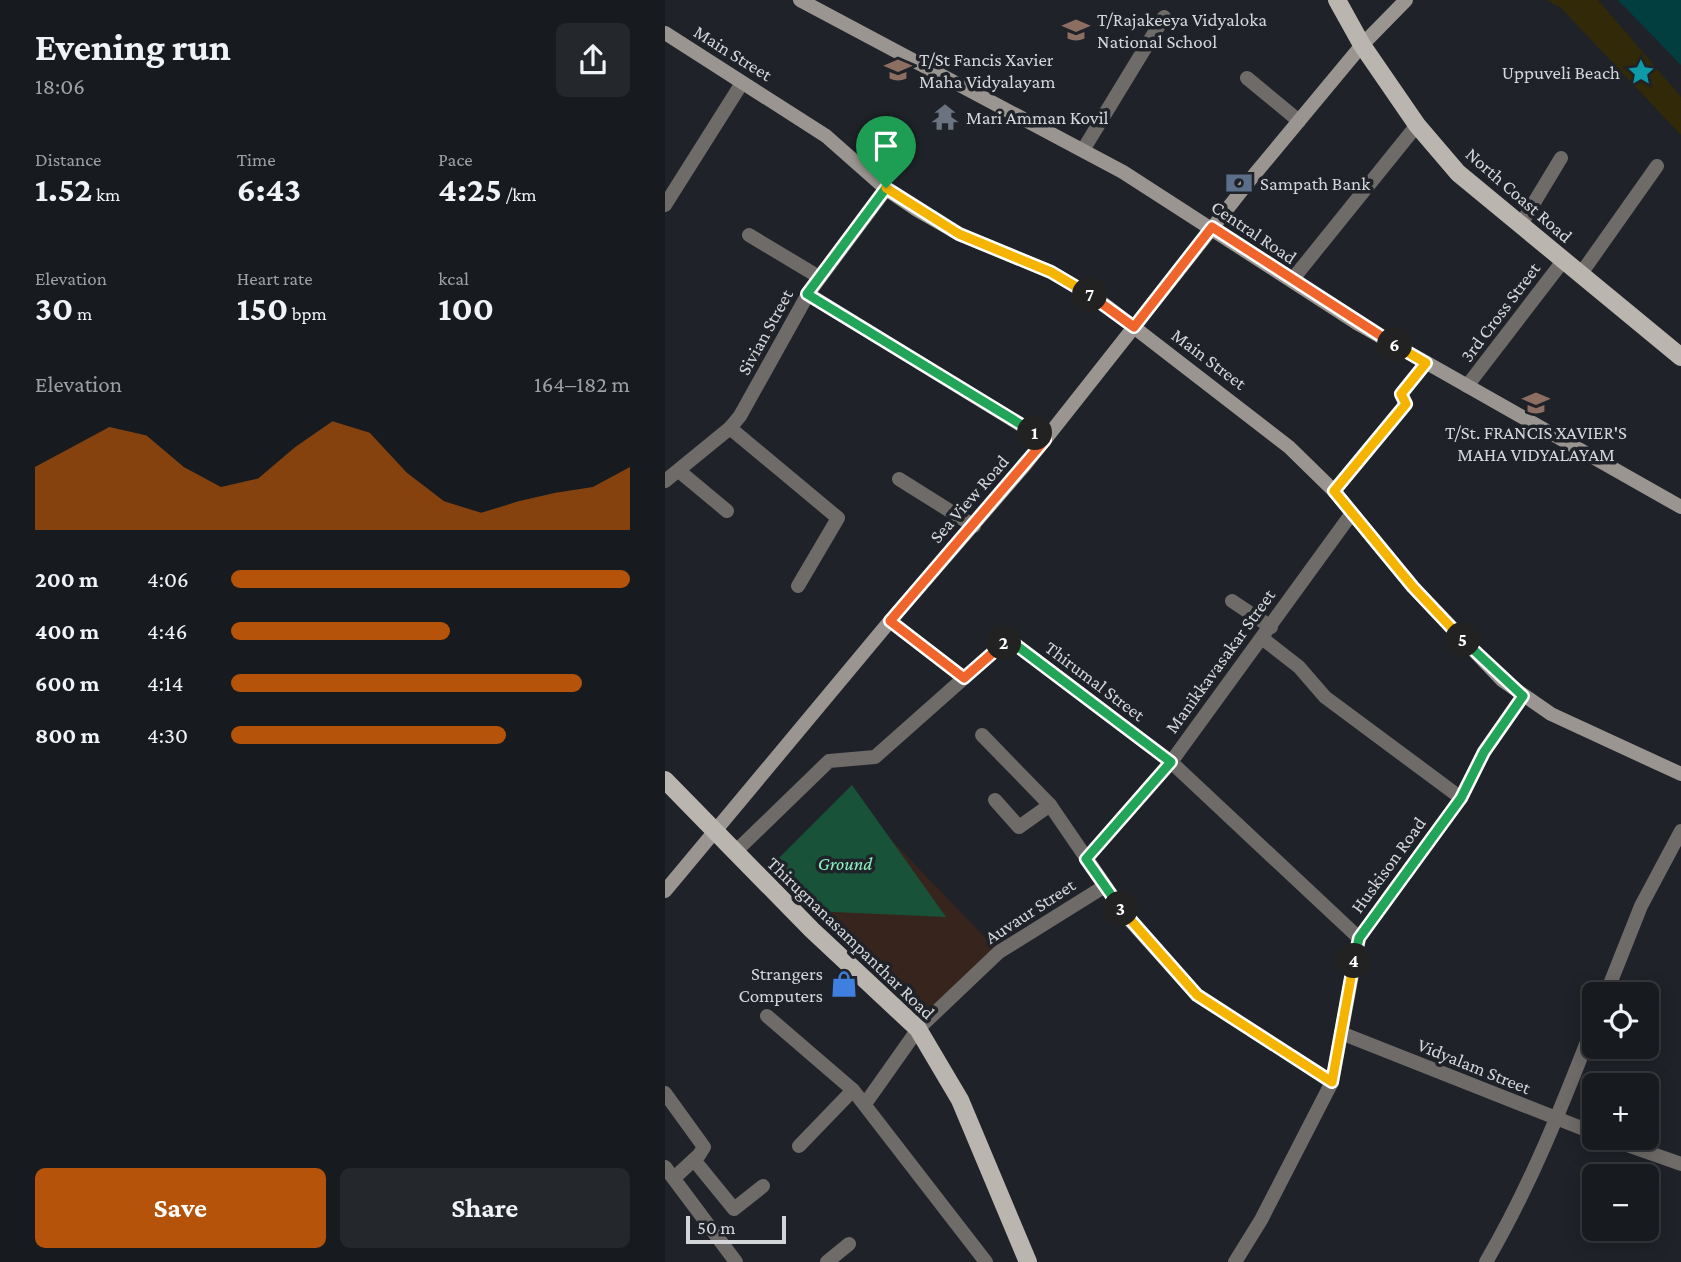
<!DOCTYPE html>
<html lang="en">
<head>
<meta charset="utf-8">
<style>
  body { margin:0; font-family:"Crimson Pro",serif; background:#24272b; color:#f1f3f6; height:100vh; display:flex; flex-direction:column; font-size:26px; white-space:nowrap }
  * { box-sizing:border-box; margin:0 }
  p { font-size:23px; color:#9ea1a4 }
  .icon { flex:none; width:38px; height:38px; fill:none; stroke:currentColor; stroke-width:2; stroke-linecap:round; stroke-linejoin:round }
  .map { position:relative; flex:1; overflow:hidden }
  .sheet { display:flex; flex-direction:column; background:#171a1e; width:665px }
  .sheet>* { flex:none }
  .tools { position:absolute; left:917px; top:982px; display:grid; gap:14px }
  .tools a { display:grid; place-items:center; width:77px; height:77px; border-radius:10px; background:#171a1e; box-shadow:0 4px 18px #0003,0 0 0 2px #36383c; font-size:35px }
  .scale { position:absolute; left:21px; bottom:18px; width:100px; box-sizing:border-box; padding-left:7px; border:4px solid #d4d6da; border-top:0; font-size:19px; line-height:24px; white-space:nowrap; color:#d4d6da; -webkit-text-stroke:5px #1f2228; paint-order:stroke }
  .pin { position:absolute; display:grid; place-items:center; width:60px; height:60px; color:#fff; margin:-72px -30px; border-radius:50% 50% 50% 0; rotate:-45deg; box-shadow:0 0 7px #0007 }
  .pin .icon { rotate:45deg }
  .km { position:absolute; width:35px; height:35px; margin:-18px; border-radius:50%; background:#222; color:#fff; font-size:19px; line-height:35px; text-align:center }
  .round { display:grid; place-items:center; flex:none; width:74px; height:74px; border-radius:10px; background:#24272b }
  .head { display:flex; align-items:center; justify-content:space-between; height:119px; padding:0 35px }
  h1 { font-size:38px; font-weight:700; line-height:52px }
  .figures { display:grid; grid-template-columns:repeat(3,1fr); gap:10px; height:119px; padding:7px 35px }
  .figures div { display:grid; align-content:center }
  .figures b { font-size:35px; font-weight:700 }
  .figures small { font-size:19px; font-weight:400 }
  .figures p { font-size:19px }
  .chart { height:196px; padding:14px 35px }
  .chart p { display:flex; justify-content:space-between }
  .chart svg { width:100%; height:126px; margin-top:7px; fill:#b45309; opacity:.7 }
  .cta { display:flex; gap:14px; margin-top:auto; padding:14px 35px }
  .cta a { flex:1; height:80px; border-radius:10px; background:#b45309; color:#fff; font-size:28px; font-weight:700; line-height:80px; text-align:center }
  .cta a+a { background:#24272b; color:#f1f3f6 }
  ul { padding:0 35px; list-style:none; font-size:23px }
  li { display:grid; grid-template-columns:112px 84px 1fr; align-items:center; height:52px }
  li i { height:18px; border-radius:9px; background:#b45309 }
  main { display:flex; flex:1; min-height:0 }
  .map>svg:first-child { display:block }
  .commercial { fill:#36241d }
  .green { fill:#185239 }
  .sand { fill:#312907 }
  .water { fill:#023e3f }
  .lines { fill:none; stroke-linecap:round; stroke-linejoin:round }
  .street { stroke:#6e6b68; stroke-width:14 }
  .secondary { stroke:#9a9590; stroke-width:14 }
  .primary { stroke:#bbb5af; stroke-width:18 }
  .split-1-casing { stroke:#fff; stroke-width:14 }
  .split-2-casing { stroke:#fff; stroke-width:14 }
  .split-3-casing { stroke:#fff; stroke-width:14 }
  .split-4-casing { stroke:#fff; stroke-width:14 }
  .split-5-casing { stroke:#fff; stroke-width:14 }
  .split-6-casing { stroke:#fff; stroke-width:14 }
  .split-7-casing { stroke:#fff; stroke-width:14 }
  .split-8-casing { stroke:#fff; stroke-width:14 }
  .split-1 { stroke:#22a559; stroke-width:9 }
  .split-2 { stroke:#f0652b; stroke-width:9 }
  .split-3 { stroke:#22a559; stroke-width:9 }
  .split-4 { stroke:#f5b400; stroke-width:9 }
  .split-5 { stroke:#22a559; stroke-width:9 }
  .split-6 { stroke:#f5b400; stroke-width:9 }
  .split-7 { stroke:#f0652b; stroke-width:9 }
  .split-8 { stroke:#f5b400; stroke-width:9 }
  .labels { text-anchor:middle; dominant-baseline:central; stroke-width:7; stroke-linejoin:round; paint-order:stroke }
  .poi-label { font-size:19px; fill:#d4d6da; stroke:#1f2228; text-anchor:start }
  .street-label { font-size:19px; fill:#d4d6da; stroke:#1f2228 }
  .park-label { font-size:19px; font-style:italic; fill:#8cf5c1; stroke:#1f2228 }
</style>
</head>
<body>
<main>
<section class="sheet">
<div class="head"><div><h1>Evening run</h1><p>18:06</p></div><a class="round"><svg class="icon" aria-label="share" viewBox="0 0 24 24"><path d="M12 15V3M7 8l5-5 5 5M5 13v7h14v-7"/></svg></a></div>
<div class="figures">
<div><p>Distance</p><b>1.52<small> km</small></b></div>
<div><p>Time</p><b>6:43</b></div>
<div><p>Pace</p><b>4:25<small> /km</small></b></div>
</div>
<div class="figures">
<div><p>Elevation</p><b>30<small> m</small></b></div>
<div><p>Heart rate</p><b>150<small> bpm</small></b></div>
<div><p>kcal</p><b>100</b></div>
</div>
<div class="chart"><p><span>Elevation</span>164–182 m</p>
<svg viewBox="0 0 160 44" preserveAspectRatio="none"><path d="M0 44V22L10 15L20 8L30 11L40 22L50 29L60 26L70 15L80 6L90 10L100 24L110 34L120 38L130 34L140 31L150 29L160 22V44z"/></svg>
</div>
<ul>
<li><b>200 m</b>4:06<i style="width:100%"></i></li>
<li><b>400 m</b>4:46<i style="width:55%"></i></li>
<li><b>600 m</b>4:14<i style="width:88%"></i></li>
<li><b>800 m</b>4:30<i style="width:69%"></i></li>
</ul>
<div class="cta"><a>Save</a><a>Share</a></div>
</section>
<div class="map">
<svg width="1016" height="1262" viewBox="0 0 1016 1262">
  <rect width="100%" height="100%" fill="#1f2228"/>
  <path class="commercial" d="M185,797L334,952L257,1019L110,868Z"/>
  <path class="green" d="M187,785L281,917L146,911L105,867Z"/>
  <path class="sand" d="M882,0H933L1016,97V135L896,8Z"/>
  <path class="water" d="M953,0H1016V65Z"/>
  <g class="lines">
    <g class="street">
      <path d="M582,78L634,121"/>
      <path d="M418,150L499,17"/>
      <path d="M0,205L77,83"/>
      <path d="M855,226L896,158"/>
      <path d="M84,235L154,277"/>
      <path d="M915,275L992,166"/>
      <path d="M627,280L752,125"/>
      <path d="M143,294L380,440"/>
      <path d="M802,386L898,261"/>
      <path d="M65,428L173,518L133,586"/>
      <path d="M14,471L62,511"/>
      <path d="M234,479L309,526"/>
      <path d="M0,481L65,428L75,416L143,294L221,189"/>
      <path d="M669,491L741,404L736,394L761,363"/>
      <path d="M567,601L606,627"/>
      <path d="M225,621L299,678"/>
      <path d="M598,639L634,667L660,697L796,798"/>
      <path d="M317,735L385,805L461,916L532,995L667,1082"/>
      <path d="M330,800L354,827L385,805"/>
      <path d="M69,853L164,761L210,757L343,639L506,762L694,938"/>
      <path d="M421,859L506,762L687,513"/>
      <path d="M941,994L976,906L1016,831"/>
      <path d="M102,1016L188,1090L321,1262"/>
      <path d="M676,1033L929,1133"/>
      <path d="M0,1093L39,1147L34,1155L9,1178"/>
      <path d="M200,1104L253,1029L334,952L440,886"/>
      <path d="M942,1138L1016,1164"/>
      <path d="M134,1146L188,1090"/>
      <path d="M29,1160L69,1209L98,1186"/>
      <path d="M0,1167L71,1262"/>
      <path d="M162,1262L184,1244"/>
      <path d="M570,1262L596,1220L667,1082L694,938L796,798L819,752L858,696"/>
      <path d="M821,1262C865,1187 897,1106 929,1024"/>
    </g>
    <g class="secondary">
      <path d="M135,0L458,172L695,325L1016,507"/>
      <path d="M0,33L161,136L221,189L252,210L294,234L386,272L435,301L624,447L669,491L748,587L837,680L886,714L1016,774"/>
      <path d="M0,891L225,621L360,465L589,175L697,45L741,0"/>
    </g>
    <g class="primary">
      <path d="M672,0L697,45L752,125L793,173L1016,357"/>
      <path d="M0,780L147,930L253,1029L295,1100L363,1262"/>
    </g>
  </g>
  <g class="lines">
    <defs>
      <path id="split-1" d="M221,188L142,294L370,433"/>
      <path id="split-2" d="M339,643L299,678L225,621L380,440L370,433"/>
      <path id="split-3" d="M339,643L343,639L506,762L421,859L456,909"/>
      <path id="split-4" d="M456,909L532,995L667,1082L689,961"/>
      <path id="split-5" d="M689,961L694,938L796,798L819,752L858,696L798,640"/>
      <path id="split-6" d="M730,345L761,363L736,394L741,404L669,491L748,587L798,640"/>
      <path id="split-7" d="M425,295L469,327L547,227L730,345"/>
      <path id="split-8" d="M221,188L294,234L386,272L425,295"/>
    </defs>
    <use href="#split-1" class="split-1-casing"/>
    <use href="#split-2" class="split-2-casing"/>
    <use href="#split-3" class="split-3-casing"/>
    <use href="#split-4" class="split-4-casing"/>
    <use href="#split-5" class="split-5-casing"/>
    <use href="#split-6" class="split-6-casing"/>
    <use href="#split-7" class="split-7-casing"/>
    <use href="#split-8" class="split-8-casing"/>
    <use href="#split-1" class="split-1"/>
    <use href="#split-2" class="split-2"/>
    <use href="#split-3" class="split-3"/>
    <use href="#split-4" class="split-4"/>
    <use href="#split-5" class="split-5"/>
    <use href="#split-6" class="split-6"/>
    <use href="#split-7" class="split-7"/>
    <use href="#split-8" class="split-8"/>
  </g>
  <defs>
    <symbol id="school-bare" viewBox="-9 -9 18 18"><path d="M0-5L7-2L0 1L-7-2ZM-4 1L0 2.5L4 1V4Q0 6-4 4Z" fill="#8d6e63" stroke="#1f2228" stroke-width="2.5" paint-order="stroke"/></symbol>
    <symbol id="sight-bare" viewBox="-9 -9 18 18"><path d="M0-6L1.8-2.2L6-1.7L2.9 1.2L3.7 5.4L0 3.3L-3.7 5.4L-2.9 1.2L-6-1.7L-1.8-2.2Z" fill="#0f9aa8" stroke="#1f2228" stroke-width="2.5" paint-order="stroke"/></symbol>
    <symbol id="temple-bare" viewBox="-9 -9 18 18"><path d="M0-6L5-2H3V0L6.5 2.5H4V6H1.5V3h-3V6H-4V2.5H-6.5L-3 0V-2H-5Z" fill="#6b7280" stroke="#1f2228" stroke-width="2.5" paint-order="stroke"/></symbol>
    <symbol id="bank-bare" viewBox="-9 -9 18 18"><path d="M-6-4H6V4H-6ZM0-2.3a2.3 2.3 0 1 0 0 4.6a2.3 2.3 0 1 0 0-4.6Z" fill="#5c6f8a" stroke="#1f2228" stroke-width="2.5" paint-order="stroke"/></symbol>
    <symbol id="shop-bare" viewBox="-9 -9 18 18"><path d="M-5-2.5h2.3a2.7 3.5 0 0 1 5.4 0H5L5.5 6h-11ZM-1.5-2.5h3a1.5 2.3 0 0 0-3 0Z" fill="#3f7fe0" stroke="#1f2228" stroke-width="2.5" paint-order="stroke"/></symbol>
  </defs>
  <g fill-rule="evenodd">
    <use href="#school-bare" x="392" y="11" width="38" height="38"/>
    <use href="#school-bare" x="214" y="51" width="38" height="38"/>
    <use href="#sight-bare" x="957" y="53" width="38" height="38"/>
    <use href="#temple-bare" x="261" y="98" width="38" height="38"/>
    <use href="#bank-bare" x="555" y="164" width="38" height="38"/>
    <use href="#school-bare" x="852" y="384" width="38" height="38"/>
    <use href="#shop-bare" x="160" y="965" width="38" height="38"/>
  </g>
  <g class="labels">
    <g class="poi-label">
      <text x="432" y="19">T/Rajakeeya Vidyaloka<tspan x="432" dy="22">National School</tspan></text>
      <text x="254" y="59">T/St Fancis Xavier<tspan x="254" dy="22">Maha Vidyalayam</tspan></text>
      <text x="955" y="72" text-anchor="end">Uppuveli Beach</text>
      <text x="301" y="117">Mari Amman Kovil</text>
      <text x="595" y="183">Sampath Bank</text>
      <text x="871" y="432" text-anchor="middle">T/St. FRANCIS XAVIER'S<tspan x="871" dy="22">MAHA VIDYALAYAM</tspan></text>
      <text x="158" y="973" text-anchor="end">Strangers<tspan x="158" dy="22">Computers</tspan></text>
    </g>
    <g class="street-label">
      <text transform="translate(68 53) rotate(32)">Main Street</text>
      <text transform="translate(854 195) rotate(41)">North Coast Road</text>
      <text transform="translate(589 232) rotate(34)">Central Road</text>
      <text transform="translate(835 312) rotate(-53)">3rd Cross Street</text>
      <text transform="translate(100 332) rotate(-61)">Sivian Street</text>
      <text transform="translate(544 359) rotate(37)">Main Street</text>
      <text transform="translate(304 499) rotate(-49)">Sea View Road</text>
      <text transform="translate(555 661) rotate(-54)">Manikkavasakar Street</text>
      <text transform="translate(430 681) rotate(37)">Thirumal Street</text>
      <text transform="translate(723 865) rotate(-54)">Huskison Road</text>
      <text transform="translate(365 911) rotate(-33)">Auvaur Street</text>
      <text transform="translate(186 938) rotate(44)">Thirugnanasampanthar Road</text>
      <text transform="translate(809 1066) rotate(22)">Vidyalam Street</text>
    </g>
    <g class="park-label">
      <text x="180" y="863">Ground</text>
    </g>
  </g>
</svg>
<div class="tools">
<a><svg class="icon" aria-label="locate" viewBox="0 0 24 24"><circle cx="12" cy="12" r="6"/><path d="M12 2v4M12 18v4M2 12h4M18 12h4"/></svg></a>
<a>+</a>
<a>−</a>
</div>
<div class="scale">50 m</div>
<div class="pin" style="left:221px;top:188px;background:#1e9e55"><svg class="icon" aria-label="arrive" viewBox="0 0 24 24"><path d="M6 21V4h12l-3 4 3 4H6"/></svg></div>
<b class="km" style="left:370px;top:433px">1</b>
<b class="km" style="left:339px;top:643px">2</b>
<b class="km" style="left:456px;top:909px">3</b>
<b class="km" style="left:689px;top:961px">4</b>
<b class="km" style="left:798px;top:640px">5</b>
<b class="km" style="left:730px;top:345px">6</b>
<b class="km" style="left:425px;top:295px">7</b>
</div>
</main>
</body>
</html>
